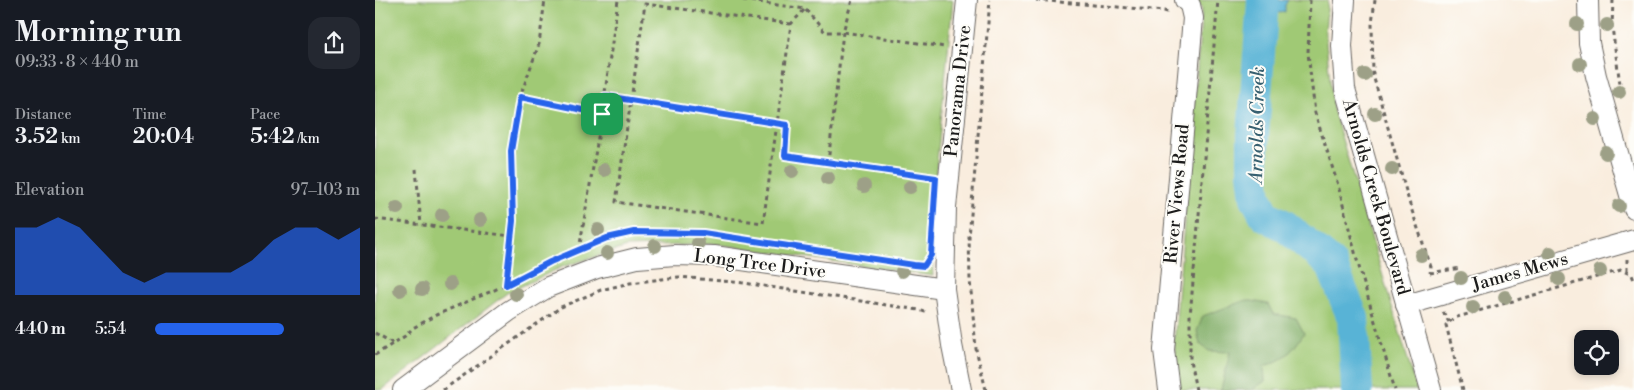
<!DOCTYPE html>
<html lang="en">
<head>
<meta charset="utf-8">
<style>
  body { margin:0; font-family:"Libre Bodoni",serif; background:#242831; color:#f1f3f6; height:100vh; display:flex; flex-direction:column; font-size:19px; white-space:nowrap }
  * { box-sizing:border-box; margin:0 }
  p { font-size:16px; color:#9ea1a6 }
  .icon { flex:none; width:28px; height:28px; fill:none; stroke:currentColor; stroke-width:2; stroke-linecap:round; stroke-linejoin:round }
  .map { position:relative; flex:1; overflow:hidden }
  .panel { display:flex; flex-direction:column; background:#171b24; width:375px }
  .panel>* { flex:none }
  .controls { position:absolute; left:1199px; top:330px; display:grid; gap:10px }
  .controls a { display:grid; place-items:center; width:45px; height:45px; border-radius:10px; background:#171b24; box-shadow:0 2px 8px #0003; font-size:25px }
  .pin { position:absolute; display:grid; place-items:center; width:42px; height:42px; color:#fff; margin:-21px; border-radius:10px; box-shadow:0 2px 8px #0006 }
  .round { display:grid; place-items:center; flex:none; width:52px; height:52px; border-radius:15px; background:#242831 }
  .overview { display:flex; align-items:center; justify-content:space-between; height:85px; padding:0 15px }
  h1 { font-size:28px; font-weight:600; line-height:38px }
  .figures { display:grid; grid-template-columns:repeat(3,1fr); gap:8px; height:85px; padding:5px 15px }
  .figures div { display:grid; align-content:center }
  .figures b { font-size:21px; font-weight:600 }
  .figures small { font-size:14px; font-weight:400 }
  .figures p { font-size:14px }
  .chart { height:140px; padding:10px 15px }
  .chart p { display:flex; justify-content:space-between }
  .chart svg { width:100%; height:90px; margin-top:5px; fill:#2563eb; opacity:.7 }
  ul { padding:0 15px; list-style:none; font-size:16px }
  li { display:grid; grid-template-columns:80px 60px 1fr; align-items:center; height:38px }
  li i { height:12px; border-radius:6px; background:#2563eb }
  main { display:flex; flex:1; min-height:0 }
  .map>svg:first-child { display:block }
  .green { fill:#a0c975; stroke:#5e7248 }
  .forest { fill:#80ad66; stroke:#4e6441 }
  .water { fill:#58b3d6; stroke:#3a6879 }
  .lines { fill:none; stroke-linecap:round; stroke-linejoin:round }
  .river { stroke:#58b3d6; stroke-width:32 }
  .minor-casing { stroke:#696560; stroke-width:22 }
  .path { stroke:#696560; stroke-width:3; stroke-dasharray:4 4; stroke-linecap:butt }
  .minor { stroke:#fff; stroke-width:20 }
  .tree { fill:#9da087 }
  .route-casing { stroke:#fff; stroke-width:10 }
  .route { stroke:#2563eb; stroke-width:6 }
  .labels { text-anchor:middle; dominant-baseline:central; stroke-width:4; stroke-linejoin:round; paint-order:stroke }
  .street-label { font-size:18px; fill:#1c1c1c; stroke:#fdfcf7 }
  .water-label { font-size:19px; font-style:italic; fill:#376070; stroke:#fdfcf7 }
</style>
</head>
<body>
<main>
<section class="panel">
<div class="overview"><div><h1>Morning run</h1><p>09:33 · 8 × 440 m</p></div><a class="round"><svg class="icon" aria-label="share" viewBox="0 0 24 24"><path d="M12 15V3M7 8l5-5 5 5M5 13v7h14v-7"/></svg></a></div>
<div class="figures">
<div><p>Distance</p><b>3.52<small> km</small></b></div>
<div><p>Time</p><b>20:04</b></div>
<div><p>Pace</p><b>5:42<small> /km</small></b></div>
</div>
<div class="chart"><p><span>Elevation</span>97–103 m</p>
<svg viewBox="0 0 160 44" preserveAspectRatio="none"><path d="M0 44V11L10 11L20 6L30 11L40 22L50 33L60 38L70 33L80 33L90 33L100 33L110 27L120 17L130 11L140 11L150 17L160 11V44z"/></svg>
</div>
<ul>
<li><b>440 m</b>5:54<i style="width:63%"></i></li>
</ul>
</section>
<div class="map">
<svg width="1259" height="390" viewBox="0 0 1259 390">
  <rect width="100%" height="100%" fill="#fdfcf7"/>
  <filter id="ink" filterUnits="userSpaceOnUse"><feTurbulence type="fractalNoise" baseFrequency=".02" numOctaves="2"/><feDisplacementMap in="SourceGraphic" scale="10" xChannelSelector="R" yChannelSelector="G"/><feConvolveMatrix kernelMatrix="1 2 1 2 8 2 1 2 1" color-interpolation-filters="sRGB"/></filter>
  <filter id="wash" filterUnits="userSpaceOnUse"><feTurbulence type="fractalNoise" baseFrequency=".0096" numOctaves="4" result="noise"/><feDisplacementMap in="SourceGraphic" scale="20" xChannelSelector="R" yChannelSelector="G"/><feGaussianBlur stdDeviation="1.12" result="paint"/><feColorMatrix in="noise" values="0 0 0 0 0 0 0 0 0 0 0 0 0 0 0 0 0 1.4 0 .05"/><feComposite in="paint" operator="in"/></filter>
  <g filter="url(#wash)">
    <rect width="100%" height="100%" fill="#f9edde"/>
    <g class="green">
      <path d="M0,0H578L555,232L558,276L341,244L252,247L187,267L132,293L7,390H0Z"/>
      <path d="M822,0H953L950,32L958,109L1042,390H805L799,344L827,9Z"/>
    </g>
    <path class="forest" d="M871,300L893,304L898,314L921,318L929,333C918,351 910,360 889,366L890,381L877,390H846L855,352L834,351L825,344L822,331L828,316Z"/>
    <path class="water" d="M885,0H913L910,5V12L904,13L898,7L895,11L887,8Z"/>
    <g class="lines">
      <path class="river" d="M888,0L878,135V173L881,198L890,215L910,226L956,264L978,318L982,390"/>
    </g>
  </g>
  <g filter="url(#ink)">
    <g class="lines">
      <defs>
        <g id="minor">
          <path d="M970,0L967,46L970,89L1056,390"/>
          <path d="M1213,0L1214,43L1221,76L1259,209"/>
          <path d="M1031,305L1259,240"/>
          <path d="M28,390L134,311L173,287L222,268L262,258L300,255L339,256L569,289"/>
          <path d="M586,390L577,345L569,289L571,207L592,0"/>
          <path d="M794,390L789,350L818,18L815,5L810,0"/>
        </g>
      </defs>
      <use href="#minor" class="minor-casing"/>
      <g class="path">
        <path d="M368,0L430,9L450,32H468L570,47"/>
        <path d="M661,0L789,11L796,13"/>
        <path d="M935,0L933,53L940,113L963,185L982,260L1020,390"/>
        <path d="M1000,0L997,24L998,75L1035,205L1056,267L1055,273"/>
        <path d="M1238,0L1237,27L1245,84"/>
        <path d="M416,24L270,4L241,202L388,223L416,24L430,9"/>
        <path d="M230,96L412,125L410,156L556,177"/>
        <path d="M145,97L227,114"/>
        <path d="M453,163L468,32L477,0"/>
        <path d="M41,169L46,225"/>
        <path d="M0,219L136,236"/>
        <path d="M204,250L227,114L243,0"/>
        <path d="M1252,271V259"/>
        <path d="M1055,273L1086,268"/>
        <path d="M131,285L175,261L233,238L259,232L328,233L426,248"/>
        <path d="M1068,312L1074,322"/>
        <path d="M0,333L18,343"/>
        <path d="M0,355L30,336L38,328L61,315L131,285L138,221L136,151L145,97L164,44L170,0"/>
        <path d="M68,390L186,307L226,290L255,283L304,277L369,283L544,310L553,313"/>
        <path d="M611,390L601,349L595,280L594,237L615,0"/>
        <path d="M821,390L815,361V316L843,0"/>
        <path d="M1088,390L1071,325L1079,318L1246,270L1257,275L1259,280"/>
      </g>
      <use href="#minor" class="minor"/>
    </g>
    <g class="tree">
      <circle cx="1202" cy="24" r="7"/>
      <circle cx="1232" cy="25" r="7"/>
      <circle cx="1205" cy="64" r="7"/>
      <circle cx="990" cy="75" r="7"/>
      <circle cx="1244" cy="92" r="7"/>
      <circle cx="1000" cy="114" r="7"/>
      <circle cx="1220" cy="119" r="7"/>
      <circle cx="1231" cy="153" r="7"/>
      <circle cx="1017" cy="169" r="7"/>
      <circle cx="229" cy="170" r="7"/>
      <circle cx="417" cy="171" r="7"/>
      <circle cx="453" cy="178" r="7"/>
      <circle cx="489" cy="186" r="7"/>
      <circle cx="535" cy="187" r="7"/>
      <circle cx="1244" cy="206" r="7"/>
      <circle cx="22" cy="208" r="7"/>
      <circle cx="67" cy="215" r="7"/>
      <circle cx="105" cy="220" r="7"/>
      <circle cx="223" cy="230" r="7"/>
      <circle cx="323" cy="243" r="7"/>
      <circle cx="280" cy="246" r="7"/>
      <circle cx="232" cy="253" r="7"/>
      <circle cx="1175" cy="253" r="7"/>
      <circle cx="1046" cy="255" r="7"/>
      <circle cx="527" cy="271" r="7"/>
      <circle cx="1225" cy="271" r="7"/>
      <circle cx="1086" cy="278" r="7"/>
      <circle cx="1184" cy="279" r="7"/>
      <circle cx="75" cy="284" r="7"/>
      <circle cx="47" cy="289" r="7"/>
      <circle cx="25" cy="290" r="7"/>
      <circle cx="141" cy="294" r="7"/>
      <circle cx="1130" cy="297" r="7"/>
      <circle cx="1098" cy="307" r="7"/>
    </g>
  </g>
  <g class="lines" filter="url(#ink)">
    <defs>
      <path id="route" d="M230,96L412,125L410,156L561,178L556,255L549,266L539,265L328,233L259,232L232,238L175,262L131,285L138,221L136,151L145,97L227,114Z"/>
    </defs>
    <use href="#route" class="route-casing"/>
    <use href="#route" class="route"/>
  </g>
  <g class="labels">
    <g class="street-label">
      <text transform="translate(583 91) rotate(-84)">Panorama Drive</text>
      <text transform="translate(802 194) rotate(-85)">River Views Road</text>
      <text transform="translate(1001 197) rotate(74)">Arnolds Creek Boulevard</text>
      <text transform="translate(385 264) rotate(7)">Long Tree Drive</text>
      <text transform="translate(1145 272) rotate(-16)">James Mews</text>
    </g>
    <g class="water-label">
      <text transform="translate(882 125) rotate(-89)">Arnolds Creek</text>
    </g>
  </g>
</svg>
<div class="controls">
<a><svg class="icon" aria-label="locate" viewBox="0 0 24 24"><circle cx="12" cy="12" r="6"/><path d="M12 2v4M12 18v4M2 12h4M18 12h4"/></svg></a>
</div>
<div class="pin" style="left:227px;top:114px;background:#1e9e55"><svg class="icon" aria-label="arrive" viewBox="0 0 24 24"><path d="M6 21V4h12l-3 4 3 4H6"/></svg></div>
</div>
</main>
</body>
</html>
